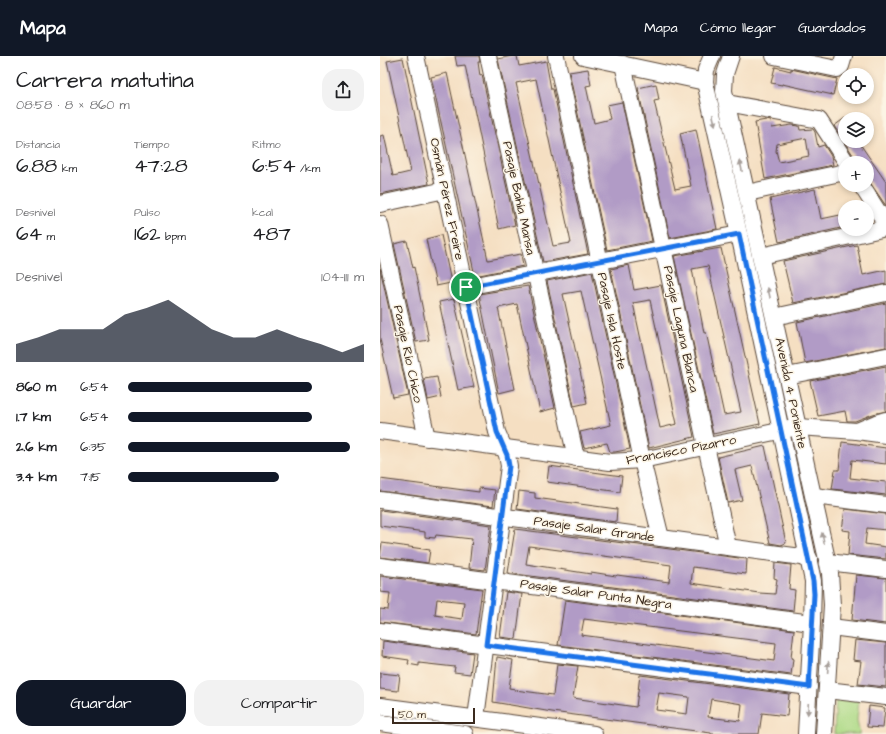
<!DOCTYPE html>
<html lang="es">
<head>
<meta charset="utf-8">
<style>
  body { margin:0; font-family:"Architects Daughter",sans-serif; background:#f2f2f2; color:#202124; height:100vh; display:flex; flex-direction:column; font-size:15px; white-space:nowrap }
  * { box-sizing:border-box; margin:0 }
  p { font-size:13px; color:#757577 }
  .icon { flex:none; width:22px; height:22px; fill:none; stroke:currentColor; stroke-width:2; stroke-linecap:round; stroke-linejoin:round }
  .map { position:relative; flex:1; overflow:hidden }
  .details { display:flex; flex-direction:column; background:#fff; width:380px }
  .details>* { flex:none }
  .controls { position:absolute; left:458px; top:12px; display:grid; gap:8px }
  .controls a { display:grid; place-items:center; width:36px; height:36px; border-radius:50%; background:#fff; box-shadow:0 2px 6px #0003; font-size:20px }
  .scale { position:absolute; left:12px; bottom:10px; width:83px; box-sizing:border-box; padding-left:4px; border:2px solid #3b2a1e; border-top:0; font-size:11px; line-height:14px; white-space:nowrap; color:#3b2a1e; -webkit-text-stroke:3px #fcf5e5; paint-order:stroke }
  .pin { position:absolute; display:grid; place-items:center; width:34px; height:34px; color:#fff; margin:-17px; border:2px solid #fff; border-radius:50%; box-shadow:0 1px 4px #0007 }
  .round { display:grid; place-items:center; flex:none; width:42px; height:42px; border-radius:16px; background:#f2f2f2 }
  .overview { display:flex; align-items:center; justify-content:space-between; height:68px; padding:0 16px }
  h1 { font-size:22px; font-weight:600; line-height:30px }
  .stats { display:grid; grid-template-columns:repeat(3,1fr); gap:6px; height:68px; padding:4px 16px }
  .stats div { display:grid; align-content:center }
  .stats b { font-size:20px; font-weight:600 }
  .stats small { font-size:11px; font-weight:400 }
  .stats p { font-size:11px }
  .chart { height:112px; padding:8px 16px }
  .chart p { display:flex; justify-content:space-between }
  .chart svg { width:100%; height:72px; margin-top:4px; fill:#111827; opacity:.7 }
  .button { display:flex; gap:8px; margin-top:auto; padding:8px 16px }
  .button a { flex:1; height:46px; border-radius:16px; background:#111827; color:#fff; font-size:16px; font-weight:600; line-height:46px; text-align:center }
  .button a+a { background:#f2f2f2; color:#202124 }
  ul { padding:0 16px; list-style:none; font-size:13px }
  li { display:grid; grid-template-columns:64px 48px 1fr; align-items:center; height:30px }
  li i { height:10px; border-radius:5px; background:#111827 }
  header { display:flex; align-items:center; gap:24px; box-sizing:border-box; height:56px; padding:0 20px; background:#111827; color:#fff }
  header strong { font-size:19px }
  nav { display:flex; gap:22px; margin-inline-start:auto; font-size:14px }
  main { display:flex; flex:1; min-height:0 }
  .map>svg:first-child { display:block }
  .green { fill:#aeda87; stroke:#748252 }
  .building { fill:#b19bc6; fill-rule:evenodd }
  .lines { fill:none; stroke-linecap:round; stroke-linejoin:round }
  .minor-casing { stroke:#574537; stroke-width:18 }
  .minor { stroke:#fff; stroke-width:16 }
  .oneway { fill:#a79f9a }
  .route-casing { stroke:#fff; stroke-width:8 }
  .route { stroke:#1a73e8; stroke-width:5 }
  .labels { text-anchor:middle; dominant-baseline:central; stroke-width:3; stroke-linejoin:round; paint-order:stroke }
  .street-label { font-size:13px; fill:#3b2a1e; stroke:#fcf5e5 }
</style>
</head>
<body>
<header>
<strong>Mapa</strong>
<nav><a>Mapa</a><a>Cómo llegar</a><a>Guardados</a></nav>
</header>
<main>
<section class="details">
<div class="overview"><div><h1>Carrera matutina</h1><p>08:58 · 8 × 860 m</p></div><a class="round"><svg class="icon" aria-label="share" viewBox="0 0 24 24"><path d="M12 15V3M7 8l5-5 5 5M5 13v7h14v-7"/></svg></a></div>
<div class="stats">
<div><p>Distancia</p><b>6.88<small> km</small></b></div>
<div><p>Tiempo</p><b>47:28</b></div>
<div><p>Ritmo</p><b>6:54<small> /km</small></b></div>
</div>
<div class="stats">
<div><p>Desnivel</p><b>64<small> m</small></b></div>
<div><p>Pulso</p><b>162<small> bpm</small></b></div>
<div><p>kcal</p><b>487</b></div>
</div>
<div class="chart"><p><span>Desnivel</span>104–111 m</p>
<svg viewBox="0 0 160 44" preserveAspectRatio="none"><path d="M0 44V33L10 29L20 24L30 24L40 24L50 15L60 11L70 6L80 15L90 24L100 29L110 29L120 24L130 29L140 33L150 38L160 33V44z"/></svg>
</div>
<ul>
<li><b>860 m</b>6:54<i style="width:78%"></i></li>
<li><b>1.7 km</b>6:54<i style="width:78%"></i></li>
<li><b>2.6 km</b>6:35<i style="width:94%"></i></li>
<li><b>3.4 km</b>7:15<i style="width:64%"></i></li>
</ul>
<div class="button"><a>Guardar</a><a>Compartir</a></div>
</section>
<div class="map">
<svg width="506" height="678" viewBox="0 0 506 678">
  <rect width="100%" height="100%" fill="#fcf5e5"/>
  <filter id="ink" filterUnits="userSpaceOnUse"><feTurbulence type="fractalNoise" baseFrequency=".025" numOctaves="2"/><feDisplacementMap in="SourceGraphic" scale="8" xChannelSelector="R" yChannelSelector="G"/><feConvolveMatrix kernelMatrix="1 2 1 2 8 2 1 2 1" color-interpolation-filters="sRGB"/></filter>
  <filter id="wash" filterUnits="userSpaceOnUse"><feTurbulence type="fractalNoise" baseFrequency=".012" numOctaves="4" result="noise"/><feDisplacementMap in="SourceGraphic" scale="16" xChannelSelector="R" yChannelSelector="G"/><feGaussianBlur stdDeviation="0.9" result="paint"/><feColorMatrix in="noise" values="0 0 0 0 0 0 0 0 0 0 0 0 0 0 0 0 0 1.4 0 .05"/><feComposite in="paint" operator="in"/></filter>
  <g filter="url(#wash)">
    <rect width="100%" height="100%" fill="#f5dfc2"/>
    <path class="green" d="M456,642L479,644L477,664L480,678H454Z"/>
    <g id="blocks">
      <g class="building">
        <path d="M75,0H99L100,6H98L100,20L102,19L135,169L119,173L85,9L77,10Z"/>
        <path d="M132,0H137L139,10L166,5L171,33H173L208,198L163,206L118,3ZM156,23L191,187L173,190L136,27Z"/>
        <path d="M23,2L49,128L0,138V80L4,79L13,120L30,116L29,112H30L7,5Z"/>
        <path d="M395,11L411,15V13L457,23L453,39L402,28V29L391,27Z"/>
        <path d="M208,13L211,29L206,30L214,67L230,63L227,49L242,46L272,185L227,194L189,16Z"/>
        <path d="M67,17L108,204L141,198L143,210L95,220L51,21Z"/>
        <path d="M276,28L279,44L274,45L295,133L311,130L300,77L316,73L337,173L290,182L258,32Z"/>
        <path d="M465,62V85H478L506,126V150L487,122V107H476L475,102L454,70Z"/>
        <path d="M386,64L391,65L392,72L412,69L419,70L420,74L433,73L435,76L438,91L444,89L451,100L453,109L385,123L375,66ZM426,82L429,100L399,106L396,95L397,88Z"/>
        <path d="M435,133L441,163L465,158V171L399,186L390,143Z"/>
        <path d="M61,179L71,226V227L56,230L46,183Z"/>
        <path d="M27,185L33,212L34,211L49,284L36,286L14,188Z"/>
        <path d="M477,189L483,219L506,214V228L413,247L403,205Z"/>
        <path d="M341,192L380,368L333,378L294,200ZM328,210L361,356L344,359L326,276L324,277L312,213Z"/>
        <path d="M249,209L254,234L281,229L314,381L269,392L231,213ZM270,244L297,368L280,372L253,247Z"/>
        <path d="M0,212L28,339L13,342L0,283Z"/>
        <path d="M212,216L250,393L235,396H230L227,387L204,392L200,376L231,369L201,235L183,238L207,347L194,350L167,225Z"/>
        <path d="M148,230L175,352L160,356L137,248L118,252L135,333L119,337L99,238Z"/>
        <path d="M74,243L94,331L78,334L59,246Z"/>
        <path d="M506,247V291L425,307L417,266Z"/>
        <path d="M506,310V355L493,358L475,365H467L465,355L438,360L430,325Z"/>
        <path d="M57,321L61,341L48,344L44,323Z"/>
        <path d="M462,386L506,392V408L472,404L470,422L506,426V439L452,433L455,414H459Z"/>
        <path d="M385,390L406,487L401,489L390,487L372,410L355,414L362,444L348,447L338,401Z"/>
        <path d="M169,410L242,420L240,436L167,426Z"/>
        <path d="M0,423L99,436V432L115,434L113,450L0,435Z"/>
        <path d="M139,435L155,437V442L237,453L236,466L137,453Z"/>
        <path d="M465,453L506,458V474L487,472L485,488L506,491V503L468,499L470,475L462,474Z"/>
        <path d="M0,454L111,469L105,514L89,512L92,483L56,479L55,482L45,481V476L0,470Z"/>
        <path d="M135,473L367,503L366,518L313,511L311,527L379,537L395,538L397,523L394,522L395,507L411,509L409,533L415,534L413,555L128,517ZM149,490L291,509L289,526L237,519L236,520L211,516V518L146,508Z"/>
        <path d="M2,487L50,494L48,507L0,501Z"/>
        <path d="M476,519L506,522V568L472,564Z"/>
        <path d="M0,520L102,533L96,578L0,566V553L8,554L10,537L0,536ZM57,543L84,546L82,563L55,559Z"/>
        <path d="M126,536L142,538L136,583L120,581Z"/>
        <path d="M185,544L414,574L411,602L413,603L411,619L178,589ZM204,563L396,587L394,605L201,579Z"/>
        <path d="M475,584L506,587V631L478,628L481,605L473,604Z"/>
        <path d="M3,585L93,597L90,618L74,616L75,611L39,607V610L28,608L29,604L2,600Z"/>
        <path d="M117,601L133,604L129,632L135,633V634L173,639L177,608L198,610L193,642L256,651L260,619L409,638L407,660L382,657L379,678H331V677L172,656L113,646ZM279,637L309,641L307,658L276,654ZM331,643L362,648L360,665L328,661Z"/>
        <path d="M0,617L20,619L18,635L0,633Z"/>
        <path d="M489,650L505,652L503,672L487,671Z"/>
      </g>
    </g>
  </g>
  <g filter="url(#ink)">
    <use href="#blocks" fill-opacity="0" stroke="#574537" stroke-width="1"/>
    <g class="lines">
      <defs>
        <g id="minor">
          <path d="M36,0L117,376L127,399L129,410L96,662"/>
          <path d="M108,0L196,402"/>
          <path d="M176,0L262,404L281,482"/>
          <path d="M203,0L325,26"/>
          <path d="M332,0L326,14L325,26L359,178L433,525L432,567L426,678"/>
          <path d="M351,0L345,18L344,35L450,517L452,549L444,678"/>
          <path d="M394,0L457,13L461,10L464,0"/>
          <path d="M243,8L348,491"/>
          <path d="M347,47L439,64L467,107"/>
          <path d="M481,129L506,168"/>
          <path d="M367,137L465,116"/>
          <path d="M0,148L65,134"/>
          <path d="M0,168L47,382"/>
          <path d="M381,200L506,172"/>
          <path d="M86,231L359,178"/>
          <path d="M394,261L506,237"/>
          <path d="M407,320L506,300"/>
          <path d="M0,375L230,406L262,404L418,371L477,375L506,379"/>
          <path d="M477,375L496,367L506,364"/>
          <path d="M434,440L506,449"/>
          <path d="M0,444L429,502"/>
          <path d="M448,506L506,513"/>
          <path d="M0,510L432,567"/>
          <path d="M451,571L506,578"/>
          <path d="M0,575L429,631"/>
          <path d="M447,634L506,641"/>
          <path d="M0,650L214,678"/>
          <path d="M0,667L85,678"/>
        </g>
      </defs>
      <use href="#minor" class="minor-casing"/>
      <use href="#minor" class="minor"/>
    </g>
    <defs><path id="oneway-solid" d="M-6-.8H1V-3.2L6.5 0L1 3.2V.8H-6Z"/></defs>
    <g class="oneway">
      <use href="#oneway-solid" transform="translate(334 64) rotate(77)"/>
      <use href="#oneway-solid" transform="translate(361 110) rotate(-102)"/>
      <use href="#oneway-solid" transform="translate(389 237) rotate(-102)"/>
      <use href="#oneway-solid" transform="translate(443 482) rotate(-102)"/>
      <use href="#oneway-solid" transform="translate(448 611) rotate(-86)"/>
      <use href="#oneway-solid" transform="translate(428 653) rotate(93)"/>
    </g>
  </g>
  <g class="lines" filter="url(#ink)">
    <defs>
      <path id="route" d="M359,178L433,525L434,538L429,631L106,589L129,410L127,399L117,376L86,231Z"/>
    </defs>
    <use href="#route" class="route-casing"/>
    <use href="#route" class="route"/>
  </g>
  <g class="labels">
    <g class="street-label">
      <text transform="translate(139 142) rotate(78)">Pasaje Bahía Mansa</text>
      <text transform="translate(67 143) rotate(78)">Osmán Pérez Freire</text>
      <text transform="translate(232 265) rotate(78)">Pasaje Isla Hoste</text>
      <text transform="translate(301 273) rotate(78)">Pasaje Laguna Blanca</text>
      <text transform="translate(28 298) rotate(78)">Pasaje Río Chico</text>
      <text transform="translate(411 337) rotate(78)">Avenida 4 Poniente</text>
      <text transform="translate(301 394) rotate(-11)">Francisco Pizarro</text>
      <text transform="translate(214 473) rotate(8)">Pasaje Salar Grande</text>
      <text transform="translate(216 538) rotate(8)">Pasaje Salar Punta Negra</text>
    </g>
  </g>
</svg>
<div class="controls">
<a><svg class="icon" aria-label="locate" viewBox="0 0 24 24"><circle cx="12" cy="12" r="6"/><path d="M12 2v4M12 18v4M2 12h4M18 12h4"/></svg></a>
<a><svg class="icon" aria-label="layers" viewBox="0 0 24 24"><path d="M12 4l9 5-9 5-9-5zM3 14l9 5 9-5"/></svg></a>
<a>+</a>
<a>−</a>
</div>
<div class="scale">50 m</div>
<div class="pin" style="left:86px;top:231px;background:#1e9e55"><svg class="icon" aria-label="arrive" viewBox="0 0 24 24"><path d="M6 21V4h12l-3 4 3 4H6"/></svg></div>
</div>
</main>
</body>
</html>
